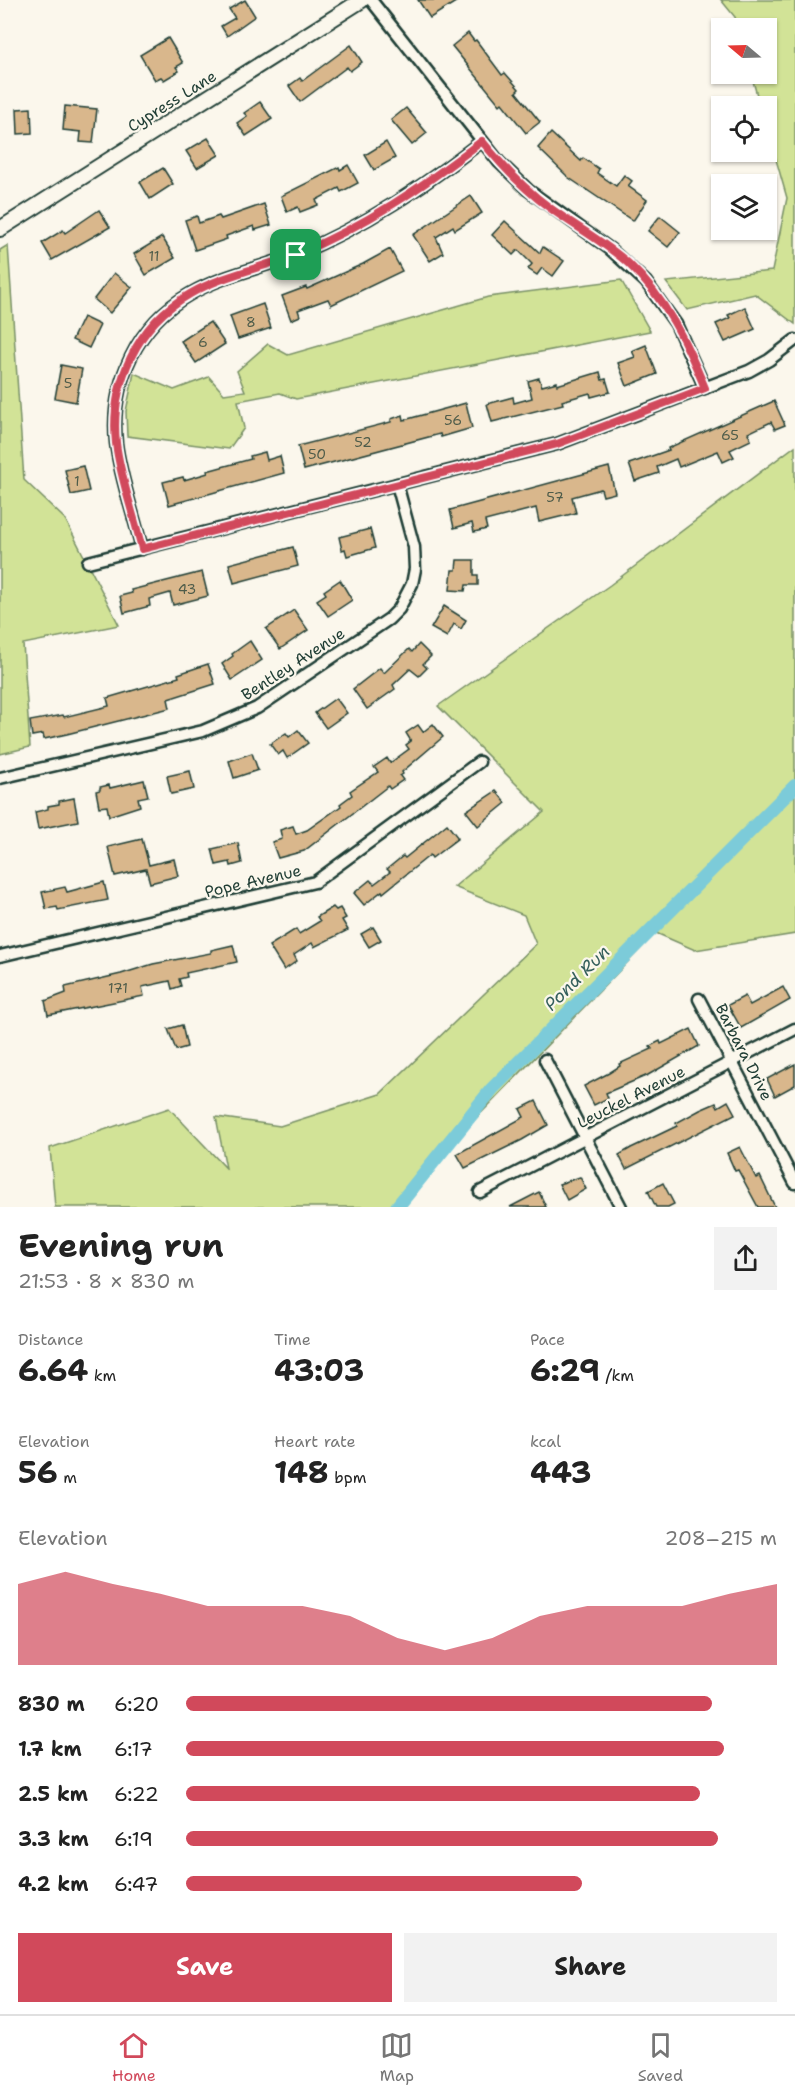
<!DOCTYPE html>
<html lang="en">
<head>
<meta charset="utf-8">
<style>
  body { margin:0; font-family:"Shantell Sans",sans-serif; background:#f2f2f2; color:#222; height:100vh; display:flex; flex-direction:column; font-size:22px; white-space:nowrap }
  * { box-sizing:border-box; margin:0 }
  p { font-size:20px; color:#767676 }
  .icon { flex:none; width:33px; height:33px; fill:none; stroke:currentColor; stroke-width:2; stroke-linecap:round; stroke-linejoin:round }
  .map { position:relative; height:1207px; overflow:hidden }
  .side { display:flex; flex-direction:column; background:#fff; flex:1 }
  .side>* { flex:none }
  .needle { width:39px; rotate:289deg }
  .controls { position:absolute; left:711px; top:18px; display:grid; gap:12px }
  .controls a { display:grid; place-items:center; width:66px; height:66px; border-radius:0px; background:#fff; box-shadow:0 2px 4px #0004; font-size:30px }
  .pin { position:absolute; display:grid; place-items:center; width:51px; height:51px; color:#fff; margin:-26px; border-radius:12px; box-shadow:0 3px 9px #0006 }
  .round { display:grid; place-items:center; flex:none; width:63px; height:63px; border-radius:0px; background:#f2f2f2 }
  .overview { display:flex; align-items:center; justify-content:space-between; height:102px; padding:0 18px }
  h1 { font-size:33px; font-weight:700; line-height:45px }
  .stats { display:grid; grid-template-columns:repeat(3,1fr); gap:9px; height:102px; padding:6px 18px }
  .stats div { display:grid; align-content:center }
  .stats b { font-size:30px; font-weight:700 }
  .stats small { font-size:16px; font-weight:400 }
  .stats p { font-size:16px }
  .chart { height:168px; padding:12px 18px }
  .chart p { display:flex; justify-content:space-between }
  .chart svg { width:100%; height:108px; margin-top:6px; fill:#d1495b; opacity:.7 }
  .action { display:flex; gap:12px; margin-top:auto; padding:12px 18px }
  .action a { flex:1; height:69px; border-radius:0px; background:#d1495b; color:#fff; font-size:24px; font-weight:700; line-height:69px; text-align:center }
  .action a+a { background:#f2f2f2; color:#222 }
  ul { padding:0 18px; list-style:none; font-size:20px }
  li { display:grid; grid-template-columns:96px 72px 1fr; align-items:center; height:45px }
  li i { height:15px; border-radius:8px; background:#d1495b }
  .menu { display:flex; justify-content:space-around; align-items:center; height:84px; border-top:2px solid #e0e0e0; background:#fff; font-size:16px; color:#767676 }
  .menu a { display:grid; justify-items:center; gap:3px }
  .menu .on { color:#d1495b }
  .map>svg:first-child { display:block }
  .green { fill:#d2e397; stroke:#789066; stroke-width:1.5 }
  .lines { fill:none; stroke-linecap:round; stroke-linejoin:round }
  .canal { stroke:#7ccbd9; stroke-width:14 }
  .building { fill:#d9b78c; stroke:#1f3d34; stroke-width:1.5 }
  .minor-casing { stroke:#1f3d34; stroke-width:15 }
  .tertiary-casing { stroke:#1f3d34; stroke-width:18 }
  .minor { stroke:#fbf7ec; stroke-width:10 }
  .tertiary { stroke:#fbf7ec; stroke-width:14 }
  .route-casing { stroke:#fff; stroke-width:12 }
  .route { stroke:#d1495b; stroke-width:8 }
  .labels { text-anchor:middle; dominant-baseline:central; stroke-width:4.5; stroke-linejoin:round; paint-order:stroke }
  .number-label { font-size:14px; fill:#4e5c4a }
  .street-label { font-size:16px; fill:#1f3d34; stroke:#fbf7ec }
  .water-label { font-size:18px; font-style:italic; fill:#36605d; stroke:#fbf7ec }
</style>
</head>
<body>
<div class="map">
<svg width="795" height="1207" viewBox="0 0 795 1207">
  <rect width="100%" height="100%" fill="#fbf7ec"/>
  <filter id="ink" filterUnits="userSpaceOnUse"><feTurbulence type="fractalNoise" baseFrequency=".0167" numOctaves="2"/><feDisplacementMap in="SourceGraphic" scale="12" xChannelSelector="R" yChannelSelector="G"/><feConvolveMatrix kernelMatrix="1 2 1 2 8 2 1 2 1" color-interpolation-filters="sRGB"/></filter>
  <g filter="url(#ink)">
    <g class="green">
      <path d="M721,0H795V324L755,294L687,310L666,282L772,271L787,198L767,128L766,106H760L751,74H766V28H738L735,17Z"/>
      <path d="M8,245L24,480L65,519L119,625L23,644L30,747L0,754V250Z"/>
      <path d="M621,280L650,331L296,399L280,393L238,401L244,428L229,449L127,436L126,411L134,373L174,390L209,377L224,394L245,391L237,371L268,344L288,355L488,297Z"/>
      <path d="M795,446V934L695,950L656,933L390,1207H55L50,1148L169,1108L226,1168L216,1117L280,1126L380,1094L536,944L524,915L454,887L544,812L438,706L610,585Z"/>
    </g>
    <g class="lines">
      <path class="canal" d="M397,1207L492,1089L795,786"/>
    </g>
    <g class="building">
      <path d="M245,0L255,16L227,36L221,26L235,18L229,9Z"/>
      <path d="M418,0H459L430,18Z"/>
      <path d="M468,33L474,41L476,40L502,75L505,73L519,89L516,92L540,122L526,133L502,103L500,105L452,46Z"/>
      <path d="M168,38L183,63L176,67L179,71L164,80L161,77L155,80L140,55Z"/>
      <path d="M351,45L362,62L350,71L347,67L300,102L289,86L300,78L302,81Z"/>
      <path d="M260,102L272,119L246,136L237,123L247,116L244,113Z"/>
      <path d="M65,106L97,109L93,143L80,142L81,132L63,130Z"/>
      <path d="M31,108L32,133L18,134L17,109Z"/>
      <path d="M406,108L427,133L412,145L391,120Z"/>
      <path d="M551,133L581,161L583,158L599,169L597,173L616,186L624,175L632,181L628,186L647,200L633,221L569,178L538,148Z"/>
      <path d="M208,138L219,155L197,168L186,151Z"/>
      <path d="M386,142L395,158L374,170L365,155Z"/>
      <path d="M348,165L358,183L341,192L339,188L316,200L318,205L300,212L298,207L287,212L281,196L339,167L340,170Z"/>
      <path d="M163,168L173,184L150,199L140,182Z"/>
      <path d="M471,196L482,213L455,230L453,226L436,237L443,253L430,261L413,235Z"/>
      <path d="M264,204L271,225L255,230L254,226L226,236L227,239L195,250L185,220L197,216L199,223L219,216L221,219Z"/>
      <path d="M99,210L110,227L52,260L42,243L63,230L65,233Z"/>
      <path d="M660,216L680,232L668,247L648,231Z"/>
      <path d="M505,221L540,253L543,247L564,261L553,276L542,268L537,275L528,269L532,264L518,250L513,255L492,235Z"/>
      <path d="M162,237L175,258L146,275L134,254Z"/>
      <path d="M390,249L402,271L331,305L328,299L298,310L300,316L291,320L282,296L306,287L307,289L363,264Z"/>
      <path d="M114,273L132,287L110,313L94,299Z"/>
      <path d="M263,304L271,328L238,339L230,316Z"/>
      <path d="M745,307L755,329L725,342L716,324L730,318L728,315Z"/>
      <path d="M83,317L100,325L89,348L72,340Z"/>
      <path d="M210,322L225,344L196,363L181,341Z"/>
      <path d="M646,345L657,374L627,386L618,363L635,357L632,351Z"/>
      <path d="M61,365L82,369L76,402L55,398Z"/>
      <path d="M600,372L602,380L606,379L610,392L591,397L590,393L562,401L563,404L492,422L487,404L513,397L514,403L532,398L528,381L539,378L542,386L557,382V385Z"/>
      <path d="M774,401L785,425L775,429L771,422L748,433L751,440L730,450L734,457L723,462L718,451L679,467L676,459L657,467L659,473L635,481L629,464L669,450L668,448Z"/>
      <path d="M466,403L472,428L441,437L440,434L304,470L298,446L391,422V419L403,415L404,420Z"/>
      <path d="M265,452L267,460L280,456L284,473L169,505L163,482L183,477L184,480L208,473L207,471L251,459L250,456Z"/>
      <path d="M83,466L89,491L71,495L65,470Z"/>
      <path d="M609,467L615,493L603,496L601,489L572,497L576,513L539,522L536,508L485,521L487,529L474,532L472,523L454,528L450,510Z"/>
      <path d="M370,529L375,548L347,556L345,549L342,550L339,537Z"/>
      <path d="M293,547L298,566L234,583L229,564Z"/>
      <path d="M457,560H474V575H478V585H466L465,591L450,590L452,570H456Z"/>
      <path d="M202,572L208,596L173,605L170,593L149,599L150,606L124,613L120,596L132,593L131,590Z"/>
      <path d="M340,580L352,600L328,616L317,600L326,594L324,591Z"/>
      <path d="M444,606L466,620L461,629L454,624L447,637L431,628Z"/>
      <path d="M294,610L308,630L280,649L266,629Z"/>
      <path d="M250,641L262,660L232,680L222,664L233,656L232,654Z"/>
      <path d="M419,644L431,656L423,664L427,668L419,676L410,669L393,685L395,689L367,709L353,689L380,668L384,673L409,649L412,652Z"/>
      <path d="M208,664L215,684L168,699L170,708L67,734L44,739L43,734L32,736L30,721L63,715L64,717L109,706L107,698L179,677L178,674Z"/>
      <path d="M336,698L347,713L326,728L315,713Z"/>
      <path d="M433,724L443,737L402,772L403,774L400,776L403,780L390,789L388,786L304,851L278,858L272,842L282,839L280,830L293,826L296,834L307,830L341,806L340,804L352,795L350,791L378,772L374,767L387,758L390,763L409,749L406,745L411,741L406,733L418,725L423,732Z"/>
      <path d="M298,730L308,743L287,758L283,751L278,755L270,744L286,733L289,737Z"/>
      <path d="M252,753L258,770L234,778L229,761Z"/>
      <path d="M190,771L194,789L171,794L167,776Z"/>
      <path d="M144,780L148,796L138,798L140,806L109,816L107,806L99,807L96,791L100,790V787L109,785L110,788Z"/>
      <path d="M496,791L506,803L478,826L466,811Z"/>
      <path d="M74,798L78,821L38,829L35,812L48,809V806L59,804V801Z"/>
      <path d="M447,824L458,838L432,858L430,855L383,893L382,891L364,905L354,893L370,880L374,884L390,872L387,869L403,856L405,858Z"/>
      <path d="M142,839L149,865L174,859L178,876L150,883L146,869L115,876L108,847Z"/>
      <path d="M238,843L242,863L231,866L230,862L216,865L212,849Z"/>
      <path d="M104,882L108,900L58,910L57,907L46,909L42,892L65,887L67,892Z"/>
      <path d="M333,907L336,910L340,908L346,918L342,920L348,930L314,947L312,943L294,955L297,961L284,970L269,946L296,929L299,934L320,921L317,917Z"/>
      <path d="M373,927L381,940L369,947L361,934Z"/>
      <path d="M233,945L237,962L186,973L187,977L179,979L181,986L172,989L170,981L142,987L144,996L48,1015L45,1001L66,993L65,987L121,974L153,964L211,953V950Z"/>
      <path d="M783,987L790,1000L741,1028L728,1005L745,996L750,1005Z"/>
      <path d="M182,1025L187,1047L176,1050L168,1029Z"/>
      <path d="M691,1029L699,1046L648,1075L606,1093L608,1098L594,1105L584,1086L609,1073L620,1066L619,1064L652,1049L650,1046L660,1041L661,1044Z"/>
      <path d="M795,1064V1085L775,1096L767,1079Z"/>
      <path d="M536,1101L548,1125L522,1140L465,1168L457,1154L524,1117L520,1109Z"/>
      <path d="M728,1101L735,1114L626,1169L619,1155L631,1148L677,1126L676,1123L700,1110L716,1103L718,1107Z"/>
      <path d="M740,1147L756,1178L760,1176L775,1207H758L738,1170L735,1171L727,1153Z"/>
      <path d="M580,1177L586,1189L567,1200L559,1184Z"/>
      <path d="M663,1183L674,1204L668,1207H656L648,1191Z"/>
      <path d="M539,1192L546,1207H510Z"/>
    </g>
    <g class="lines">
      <defs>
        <g id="minor">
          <path d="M371,0L499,162L528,190L610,249L646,282L676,324L705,388"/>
          <path d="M142,549C134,515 120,477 116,443C110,383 137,324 190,294C223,275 262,268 297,254C365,226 424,186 482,141"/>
          <path d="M88,562L557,444L749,371L769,360L795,340"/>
          <path d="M0,778L203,731L257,708L389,619L399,609L412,584L415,569L414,547L397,484"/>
          <path d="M0,956L315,882L479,762"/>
          <path d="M699,999L795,1183"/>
          <path d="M545,1060L621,1207"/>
          <path d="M480,1192L795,1029"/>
        </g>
        <path id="tertiary" d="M0,229L362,0"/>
      </defs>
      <use href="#minor" class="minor-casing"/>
      <use href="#tertiary" class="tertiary-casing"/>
      <use href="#minor" class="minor"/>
      <use href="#tertiary" class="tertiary"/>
    </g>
  </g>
  <g class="lines" filter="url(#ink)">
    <defs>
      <path id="route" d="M482,141C502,166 524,189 550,208C576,227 605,242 629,264C666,299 686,342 705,388L557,444L142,549C134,515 120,477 116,443C110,383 137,324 190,294C223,275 262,268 297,254C365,226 424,186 482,141Z"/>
    </defs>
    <use href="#route" class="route-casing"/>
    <use href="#route" class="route"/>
  </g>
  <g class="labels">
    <g class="number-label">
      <text x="154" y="256">11</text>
      <text x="251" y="322">8</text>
      <text x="203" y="342">6</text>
      <text x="68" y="383">5</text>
      <text x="453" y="420">56</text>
      <text x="730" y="435">65</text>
      <text x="363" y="442">52</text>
      <text x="317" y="454">50</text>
      <text x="77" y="481">1</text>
      <text x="555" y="497">57</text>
      <text x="187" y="589">43</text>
      <text x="118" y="988">171</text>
    </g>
    <g class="street-label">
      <text transform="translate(172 101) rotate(-32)">Cypress Lane</text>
      <text transform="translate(293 664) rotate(-33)">Bentley Avenue</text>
      <text transform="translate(253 881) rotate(-13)">Pope Avenue</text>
      <text transform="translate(744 1052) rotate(63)">Barbara Drive</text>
      <text transform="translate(631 1097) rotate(-27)">Leuckel Avenue</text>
    </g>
    <g class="water-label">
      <text transform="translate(577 978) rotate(-45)">Pond Run</text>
    </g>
  </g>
</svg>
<div class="controls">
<a><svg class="needle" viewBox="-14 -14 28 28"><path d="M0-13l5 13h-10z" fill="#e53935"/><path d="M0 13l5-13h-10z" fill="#767676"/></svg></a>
<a><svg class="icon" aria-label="locate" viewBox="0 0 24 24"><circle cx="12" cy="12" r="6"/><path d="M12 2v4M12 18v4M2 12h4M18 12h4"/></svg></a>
<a><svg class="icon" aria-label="layers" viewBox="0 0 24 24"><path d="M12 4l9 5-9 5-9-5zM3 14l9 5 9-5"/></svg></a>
</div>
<div class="pin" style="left:296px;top:255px;background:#1e9e55"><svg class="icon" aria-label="arrive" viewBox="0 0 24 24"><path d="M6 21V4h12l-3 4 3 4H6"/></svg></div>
</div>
<section class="side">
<div class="overview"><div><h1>Evening run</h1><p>21:53 · 8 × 830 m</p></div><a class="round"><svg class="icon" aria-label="share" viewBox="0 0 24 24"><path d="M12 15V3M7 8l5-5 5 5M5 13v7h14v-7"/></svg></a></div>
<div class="stats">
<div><p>Distance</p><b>6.64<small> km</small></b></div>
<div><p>Time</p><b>43:03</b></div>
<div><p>Pace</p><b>6:29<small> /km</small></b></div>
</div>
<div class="stats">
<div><p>Elevation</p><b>56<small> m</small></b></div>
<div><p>Heart rate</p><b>148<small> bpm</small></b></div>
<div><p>kcal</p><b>443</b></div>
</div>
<div class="chart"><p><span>Elevation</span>208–215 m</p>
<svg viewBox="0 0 160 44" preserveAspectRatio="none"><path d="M0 44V11L10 6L20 11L30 15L40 20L50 20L60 20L70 24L80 33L90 38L100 33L110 24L120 20L130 20L140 20L150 15L160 11V44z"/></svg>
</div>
<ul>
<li><b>830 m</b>6:20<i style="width:89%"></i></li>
<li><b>1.7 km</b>6:17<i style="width:91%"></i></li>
<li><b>2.5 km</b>6:22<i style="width:87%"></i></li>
<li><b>3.3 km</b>6:19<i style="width:90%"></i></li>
<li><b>4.2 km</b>6:47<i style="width:67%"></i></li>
</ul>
<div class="action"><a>Save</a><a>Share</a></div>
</section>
<nav class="menu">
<a class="on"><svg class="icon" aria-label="home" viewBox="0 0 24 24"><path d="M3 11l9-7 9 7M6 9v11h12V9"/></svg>Home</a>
<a><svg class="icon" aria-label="map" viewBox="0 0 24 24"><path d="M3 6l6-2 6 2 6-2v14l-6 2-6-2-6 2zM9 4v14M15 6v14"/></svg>Map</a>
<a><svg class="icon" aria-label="saved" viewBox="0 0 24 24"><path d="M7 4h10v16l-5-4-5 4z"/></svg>Saved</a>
</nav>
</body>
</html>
